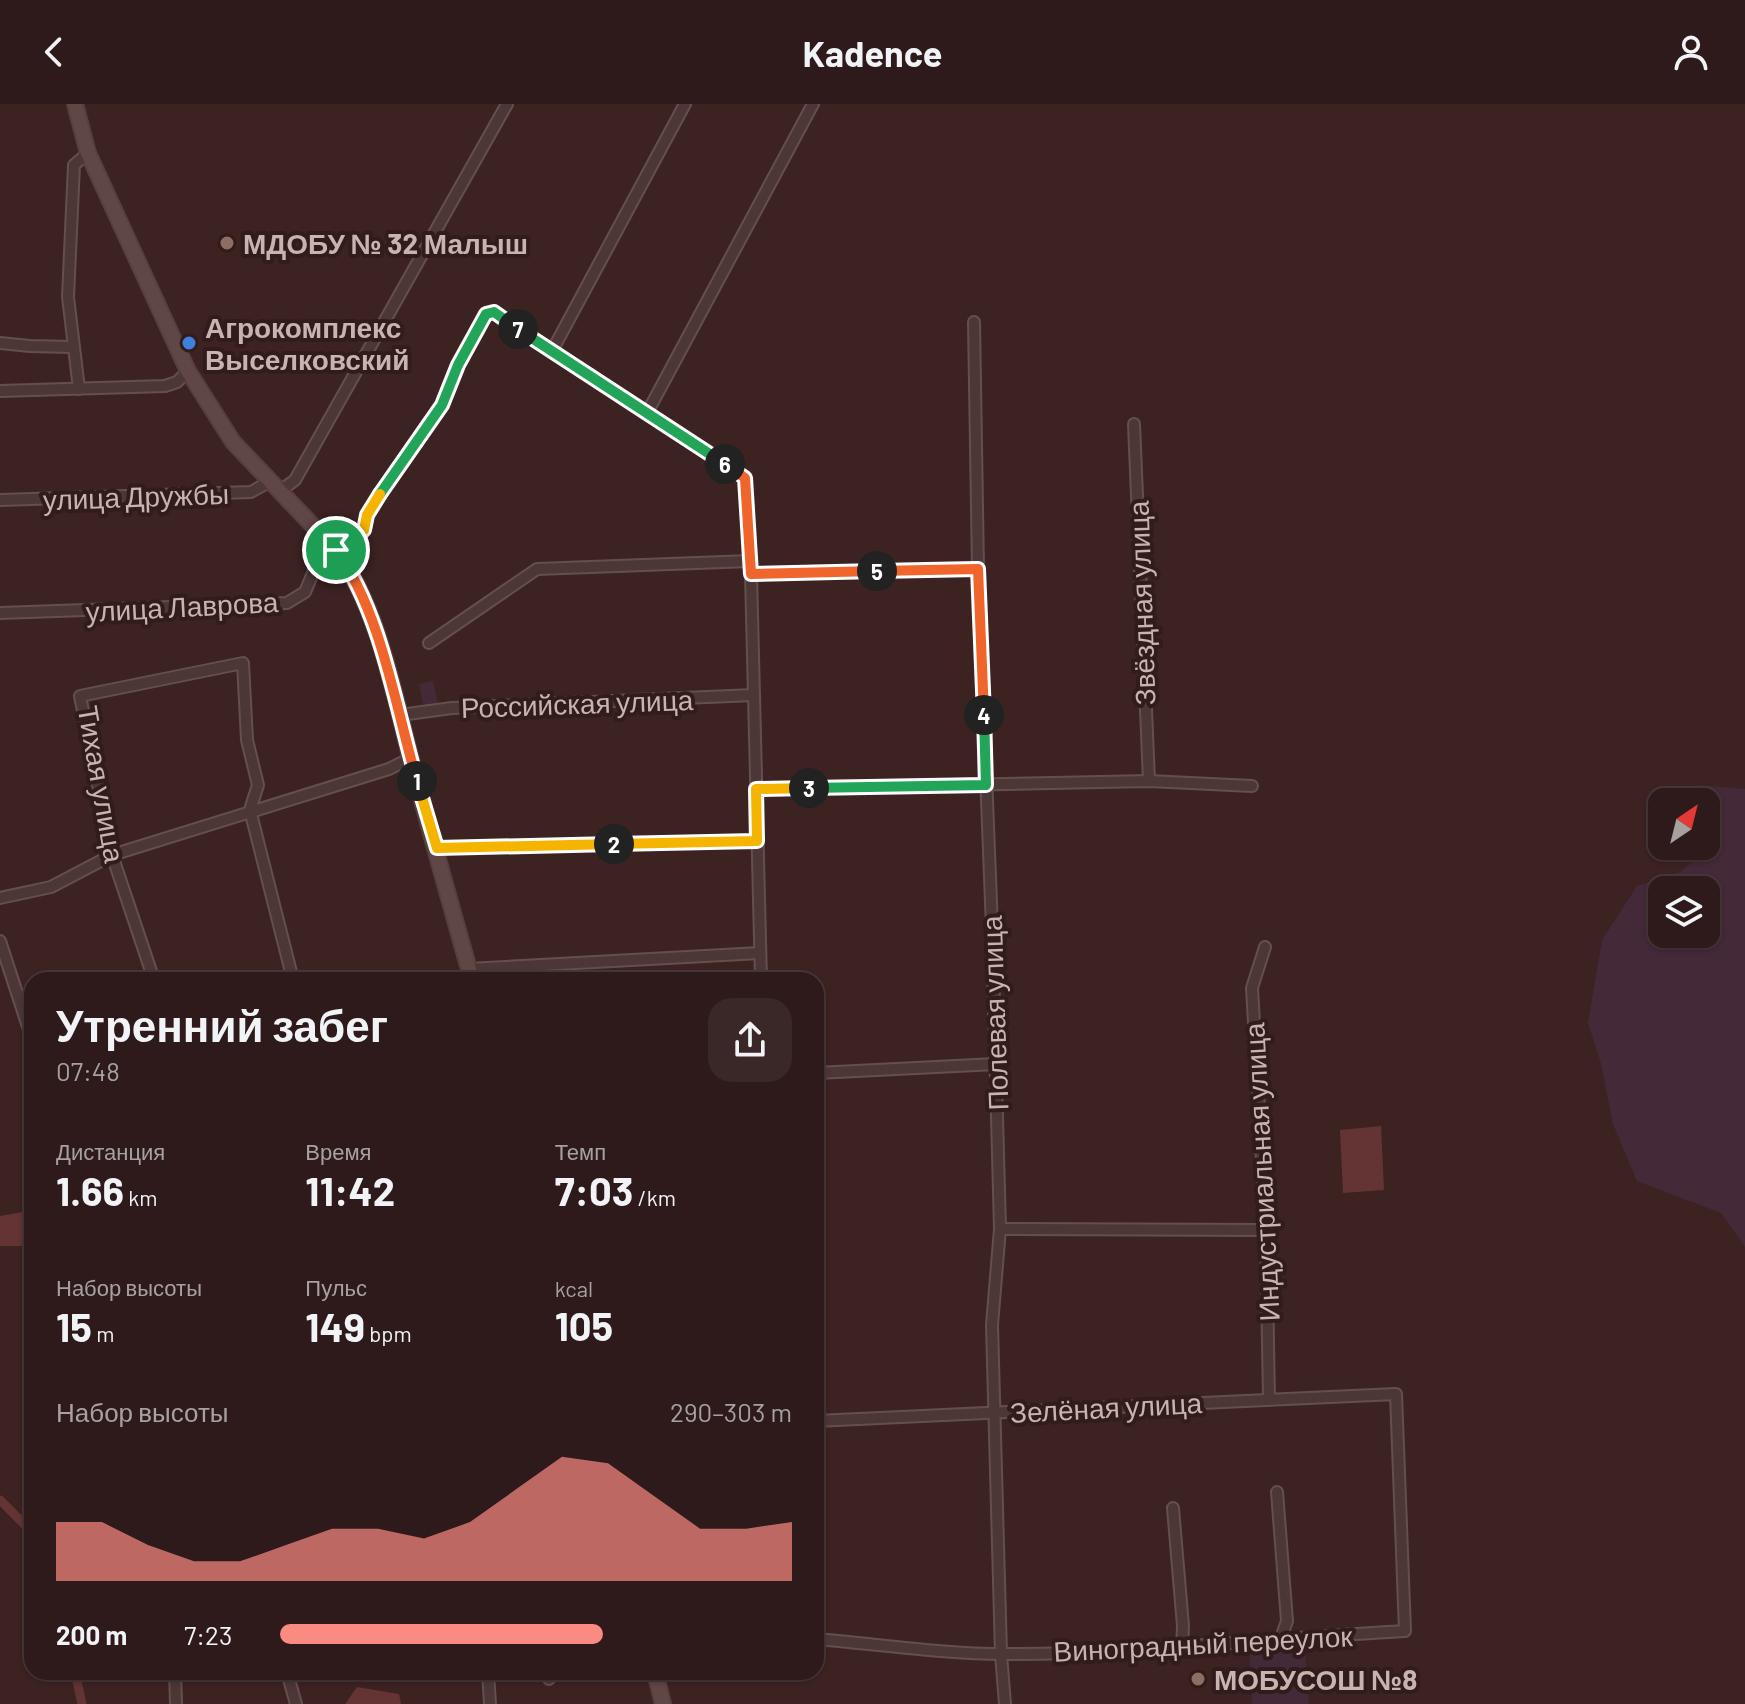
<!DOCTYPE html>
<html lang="ru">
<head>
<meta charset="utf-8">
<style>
  body { margin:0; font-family:Barlow,sans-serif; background:#3a2727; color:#f1f3f6; height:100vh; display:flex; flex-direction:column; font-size:30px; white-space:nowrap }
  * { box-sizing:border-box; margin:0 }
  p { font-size:26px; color:#a7a1a2 }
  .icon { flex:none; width:44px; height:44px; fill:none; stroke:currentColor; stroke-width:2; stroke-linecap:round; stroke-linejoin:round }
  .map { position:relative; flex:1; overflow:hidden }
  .sheet { position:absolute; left:24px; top:868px; width:800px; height:708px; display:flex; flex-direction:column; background:#2e1a1a; border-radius:24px; box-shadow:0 2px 6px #0004,0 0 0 2px #493839 }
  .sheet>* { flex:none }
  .needle { width:52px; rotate:35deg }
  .buttons { position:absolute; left:1648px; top:684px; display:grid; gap:16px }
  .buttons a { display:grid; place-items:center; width:72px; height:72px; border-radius:16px; background:#2e1a1a; box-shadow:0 2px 6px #0004,0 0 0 2px #493839; font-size:40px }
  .pin { position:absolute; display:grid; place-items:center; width:68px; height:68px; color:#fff; margin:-34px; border:4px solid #fff; border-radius:50%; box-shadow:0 2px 8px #0007 }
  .km { position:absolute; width:40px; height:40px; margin:-20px; border-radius:50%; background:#222; color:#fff; font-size:22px; line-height:40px; text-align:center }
  .round { display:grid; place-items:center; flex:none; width:84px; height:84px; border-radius:24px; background:#3a2727 }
  .summary { display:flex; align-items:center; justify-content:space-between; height:136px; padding:0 32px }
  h1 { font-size:44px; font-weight:700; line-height:60px }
  .figures { display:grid; grid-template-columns:repeat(3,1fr); gap:12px; height:136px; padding:8px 32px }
  .figures div { display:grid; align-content:center }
  .figures b { font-size:40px; font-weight:700 }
  .figures small { font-size:22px; font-weight:400 }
  .figures p { font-size:22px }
  .chart { height:224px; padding:16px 32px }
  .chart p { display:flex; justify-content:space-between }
  .chart svg { width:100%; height:144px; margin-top:8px; fill:#fb8a83; opacity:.7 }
  ul { padding:0 32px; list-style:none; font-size:26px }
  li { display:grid; grid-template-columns:128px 96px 1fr; align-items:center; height:60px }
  li i { height:20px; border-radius:10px; background:#fb8a83 }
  header { display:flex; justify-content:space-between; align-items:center; height:104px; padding:0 32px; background:#2e1a1a; font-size:36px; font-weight:700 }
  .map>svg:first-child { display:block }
  .green { fill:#442938; fill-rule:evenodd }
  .water { fill:#633433 }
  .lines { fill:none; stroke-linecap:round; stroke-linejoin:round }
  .canal { stroke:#633433; stroke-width:9 }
  .street-casing { stroke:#654f4e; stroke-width:14 }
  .secondary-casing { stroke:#56403f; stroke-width:18 }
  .street { stroke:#4d3736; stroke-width:10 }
  .secondary { stroke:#604644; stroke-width:14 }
  .split-1-casing { stroke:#fff; stroke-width:16 }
  .split-2-casing { stroke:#fff; stroke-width:16 }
  .split-3-casing { stroke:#fff; stroke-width:16 }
  .split-4-casing { stroke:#fff; stroke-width:16 }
  .split-5-casing { stroke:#fff; stroke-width:16 }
  .split-6-casing { stroke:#fff; stroke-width:16 }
  .split-7-casing { stroke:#fff; stroke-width:16 }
  .split-8-casing { stroke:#fff; stroke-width:16 }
  .split-9-casing { stroke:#fff; stroke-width:16 }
  .split-1 { stroke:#f0652b; stroke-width:10 }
  .split-2 { stroke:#f5b400; stroke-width:10 }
  .split-3 { stroke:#f5b400; stroke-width:10 }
  .split-4 { stroke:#22a559; stroke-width:10 }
  .split-5 { stroke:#f0652b; stroke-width:10 }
  .split-6 { stroke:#f0652b; stroke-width:10 }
  .split-7 { stroke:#22a559; stroke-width:10 }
  .split-8 { stroke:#22a559; stroke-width:10 }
  .split-9 { stroke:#f5b400; stroke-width:10 }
  .education-dot { fill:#8d6e63; stroke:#321c1b; stroke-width:3 }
  .shop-dot { fill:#3f7fe0; stroke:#321c1b; stroke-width:3 }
  .labels { text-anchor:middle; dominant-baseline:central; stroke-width:8; stroke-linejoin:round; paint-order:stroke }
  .poi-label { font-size:28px; font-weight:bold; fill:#c8b3b2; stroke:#321c1b; text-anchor:start }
  .street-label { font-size:28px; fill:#c8b3b2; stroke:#321c1b }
</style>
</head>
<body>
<header><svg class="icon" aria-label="back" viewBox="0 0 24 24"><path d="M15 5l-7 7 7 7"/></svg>Kadence<svg class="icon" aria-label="person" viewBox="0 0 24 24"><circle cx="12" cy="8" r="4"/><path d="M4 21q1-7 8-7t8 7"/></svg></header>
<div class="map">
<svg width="1745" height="1600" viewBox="0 0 1745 1600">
  <rect width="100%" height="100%" fill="#3d2222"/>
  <g class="green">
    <path d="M433,577L438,600L424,603L419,580Z"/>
    <path d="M1699,681L1745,685V1143L1721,1109L1637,1077L1613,1020L1601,960L1588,919L1602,836L1637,782L1680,768L1694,757L1695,742H1706V698H1698ZM1706,786V830H1662V786Z"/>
    <path d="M1304,1534L1309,1600H1252L1249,1539Z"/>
  </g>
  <g class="water">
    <path d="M1381,1022L1384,1086L1343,1089L1340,1026Z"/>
    <path d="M32,1098V1142H0V1112L23,1108Z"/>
    <path d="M357,1583L399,1590L401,1600H345Z"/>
  </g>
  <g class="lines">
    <g class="canal">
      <path d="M0,1396L32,1428"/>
      <path d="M75,1568L82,1600"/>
    </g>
    <defs>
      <g id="street">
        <path d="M974,218L978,465L992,824L1000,1125L992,1221L1001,1550L1005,1600"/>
        <path d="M0,239L30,242L73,243"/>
        <path d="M552,247L685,0"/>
        <path d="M79,285L68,193L74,61L88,49"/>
        <path d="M0,287L165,282L177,278L188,267"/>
        <path d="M647,309L813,0"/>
        <path d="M1134,320L1149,677"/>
        <path d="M280,387L295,376L507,0"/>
        <path d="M0,396L251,388L269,378"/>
        <path d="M336,446L364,426L367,411L375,397L442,301L458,261L486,210L494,208L745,374L751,470L761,876"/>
        <path d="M751,470L978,465"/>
        <path d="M0,509L287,499L305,488L327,436"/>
        <path d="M429,539L537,465L750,457"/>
        <path d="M400,611L452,604L754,591"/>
        <path d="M756,685L1149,677L1252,682"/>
        <path d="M437,744L757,737"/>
        <path d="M0,794L51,783L112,751L389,665L411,654"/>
        <path d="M0,837L32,935"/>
        <path d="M1265,843L1252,884L1266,1126L1269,1295"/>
        <path d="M468,865L760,849"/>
        <path d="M154,876L112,751L80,592L243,559L247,636L258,681L250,706L293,876"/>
        <path d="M816,969L996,960"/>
        <path d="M1000,1125L1266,1126"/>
        <path d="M816,1317L1396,1290L1405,1527C1271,1534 1138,1550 1004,1550C943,1550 877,1540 816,1535"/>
        <path d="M1277,1388L1287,1517L1281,1534"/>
        <path d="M1173,1404L1183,1522L1182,1544"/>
        <path d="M175,1568L176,1600"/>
        <path d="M287,1568L296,1600"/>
        <path d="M488,1568L490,1600"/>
        <path d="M549,1568V1575"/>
      </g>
      <g id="secondary">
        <path d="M75,0L88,49L188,267L233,338L336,446C377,502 393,585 410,652C430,727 451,802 472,876"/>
        <path d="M655,1568L663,1600"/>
      </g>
    </defs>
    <use href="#street" class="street-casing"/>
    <use href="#secondary" class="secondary-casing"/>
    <use href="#street" class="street"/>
    <use href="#secondary" class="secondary"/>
  </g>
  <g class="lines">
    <defs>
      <path id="split-1" d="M336,446C381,507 396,605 417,677"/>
      <path id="split-2" d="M417,677L437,744L614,740"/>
      <path id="split-3" d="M614,740L757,737L756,685L809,684"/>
      <path id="split-4" d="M809,684L986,681L984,611"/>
      <path id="split-5" d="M877,467L978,465L984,611"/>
      <path id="split-6" d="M725,360L745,374L751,470L877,467"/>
      <path id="split-7" d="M518,225L725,360"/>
      <path id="split-8" d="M380,390L442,301L458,261L486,210L494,208L518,225"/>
      <path id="split-9" d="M336,446L364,426L367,411L380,390"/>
    </defs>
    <use href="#split-1" class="split-1-casing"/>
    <use href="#split-2" class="split-2-casing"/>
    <use href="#split-3" class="split-3-casing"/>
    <use href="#split-4" class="split-4-casing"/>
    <use href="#split-5" class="split-5-casing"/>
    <use href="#split-6" class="split-6-casing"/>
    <use href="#split-7" class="split-7-casing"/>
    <use href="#split-8" class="split-8-casing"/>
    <use href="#split-9" class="split-9-casing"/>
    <use href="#split-1" class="split-1"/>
    <use href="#split-2" class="split-2"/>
    <use href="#split-3" class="split-3"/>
    <use href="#split-4" class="split-4"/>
    <use href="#split-5" class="split-5"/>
    <use href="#split-6" class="split-6"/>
    <use href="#split-7" class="split-7"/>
    <use href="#split-8" class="split-8"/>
    <use href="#split-9" class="split-9"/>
  </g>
  <g class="education-dot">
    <circle cx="227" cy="139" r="8"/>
    <circle cx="1198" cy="1575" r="8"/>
  </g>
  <circle class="shop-dot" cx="189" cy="239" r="8"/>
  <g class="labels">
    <g class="poi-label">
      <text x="243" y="139">МДОБУ № 32 Малыш</text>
      <text x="205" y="223">Агрокомплекс<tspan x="205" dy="32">Выселковский</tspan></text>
      <text x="1214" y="1575">МОБУСОШ №8</text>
    </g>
    <g class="street-label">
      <text transform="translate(136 392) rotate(-2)">улица Дружбы</text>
      <text transform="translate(1141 499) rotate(-92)">Звёздная улица</text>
      <text transform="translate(182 502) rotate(-3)">улица Лаврова</text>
      <text transform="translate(577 599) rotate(-2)">Российская улица</text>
      <text transform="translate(102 680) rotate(80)">Тихая улица</text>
      <text transform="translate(994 909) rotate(-92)">Полевая улица</text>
      <text transform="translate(1261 1068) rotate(-93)">Индустриальная улица</text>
      <text transform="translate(1106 1303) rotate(-3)">Зелёная улица</text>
      <text transform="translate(1203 1539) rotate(-3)">Виноградный переулок</text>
    </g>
  </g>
</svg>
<div class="buttons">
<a><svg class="needle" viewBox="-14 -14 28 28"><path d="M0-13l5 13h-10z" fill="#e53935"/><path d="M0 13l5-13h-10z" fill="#a7a1a2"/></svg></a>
<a><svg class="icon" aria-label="layers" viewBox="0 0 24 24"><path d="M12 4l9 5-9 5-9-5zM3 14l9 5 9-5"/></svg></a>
</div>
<div class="pin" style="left:336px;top:446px;background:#1e9e55"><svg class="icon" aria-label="arrive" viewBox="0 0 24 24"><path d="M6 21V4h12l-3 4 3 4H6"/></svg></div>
<b class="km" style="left:417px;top:677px">1</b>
<b class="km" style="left:614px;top:740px">2</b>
<b class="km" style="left:809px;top:684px">3</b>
<b class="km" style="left:984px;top:611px">4</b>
<b class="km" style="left:877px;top:467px">5</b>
<b class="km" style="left:725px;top:360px">6</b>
<b class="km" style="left:518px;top:225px">7</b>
<section class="sheet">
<div class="summary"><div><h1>Утренний забег</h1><p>07:48</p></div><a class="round"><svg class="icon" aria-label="share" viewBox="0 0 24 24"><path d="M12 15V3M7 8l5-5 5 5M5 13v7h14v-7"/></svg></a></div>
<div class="figures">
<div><p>Дистанция</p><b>1.66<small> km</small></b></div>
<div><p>Время</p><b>11:42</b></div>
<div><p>Темп</p><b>7:03<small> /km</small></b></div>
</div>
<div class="figures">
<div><p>Набор высоты</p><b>15<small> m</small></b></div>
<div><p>Пульс</p><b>149<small> bpm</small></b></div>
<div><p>kcal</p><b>105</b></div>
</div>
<div class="chart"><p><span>Набор высоты</span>290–303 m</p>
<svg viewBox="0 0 160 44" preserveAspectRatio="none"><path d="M0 44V26L10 26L20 33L30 38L40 38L50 33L60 28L70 28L80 31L90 26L100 16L110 6L120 8L130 18L140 28L150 28L160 26V44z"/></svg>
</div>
<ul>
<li><b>200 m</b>7:23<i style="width:63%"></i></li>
</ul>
</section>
</div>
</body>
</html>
